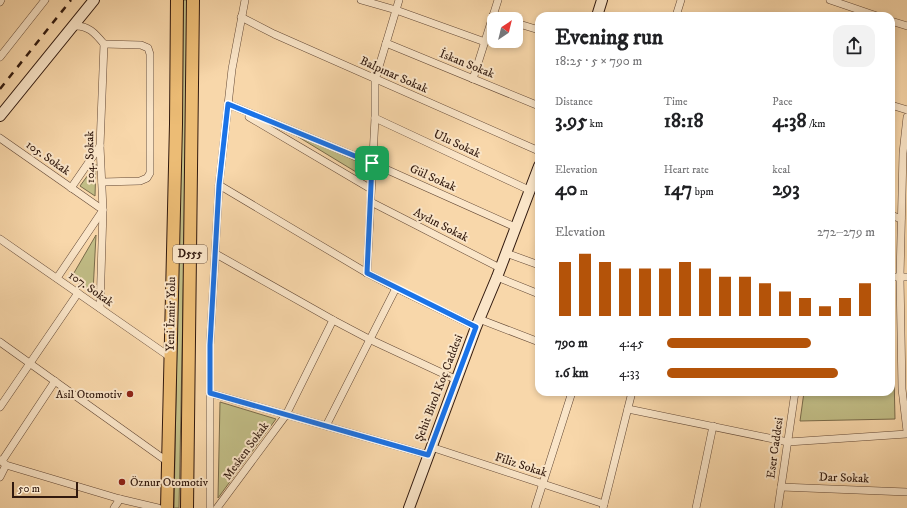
<!DOCTYPE html>
<html lang="en">
<head>
<meta charset="utf-8">
<style>
  body { margin:0; font-family:"IM FELL DW Pica",serif; background:#f2f2f2; color:#202124; height:100vh; display:flex; flex-direction:column; font-size:15px; white-space:nowrap }
  * { box-sizing:border-box; margin:0 }
  p { font-size:13px; color:#757577 }
  .icon { flex:none; width:22px; height:22px; fill:none; stroke:currentColor; stroke-width:2; stroke-linecap:round; stroke-linejoin:round }
  .map { position:relative; flex:1; overflow:hidden }
  .panel { position:absolute; left:535px; top:12px; width:360px; height:384px; display:flex; flex-direction:column; background:#fff; border-radius:12px; box-shadow:0 2px 6px #0003 }
  .panel>* { flex:none }
  .needle { width:26px; rotate:35deg }
  .tools { position:absolute; left:487px; top:12px; display:grid; gap:8px }
  .tools a { display:grid; place-items:center; width:36px; height:36px; border-radius:8px; background:#fff; box-shadow:0 2px 6px #0003; font-size:20px }
  .scale { position:absolute; left:12px; bottom:10px; width:66px; box-sizing:border-box; padding-left:4px; border:2px solid #31190e; border-top:0; font-size:11px; line-height:14px; white-space:nowrap; color:#31190e; -webkit-text-stroke:3px #fae5c8; paint-order:stroke }
  .pin { position:absolute; display:grid; place-items:center; width:34px; height:34px; color:#fff; margin:-17px; border-radius:8px; box-shadow:0 2px 6px #0006 }
  .round { display:grid; place-items:center; flex:none; width:42px; height:42px; border-radius:12px; background:#f2f2f2 }
  .overview { display:flex; align-items:center; justify-content:space-between; height:68px; padding:0 20px }
  h1 { font-size:22px; font-weight:800; line-height:30px }
  .metrics { display:grid; grid-template-columns:repeat(3,1fr); gap:6px; height:68px; padding:4px 20px }
  .metrics div { display:grid; align-content:center }
  .metrics b { font-size:20px; font-weight:800 }
  .metrics small { font-size:11px; font-weight:400 }
  .metrics p { font-size:11px }
  .chart { height:112px; padding:8px 20px }
  .chart p { display:flex; justify-content:space-between }
  .chart svg { width:100%; height:72px; margin-top:4px; stroke:#b45309; stroke-width:6 }
  ul { padding:0 20px; list-style:none; font-size:13px }
  li { display:grid; grid-template-columns:64px 48px 1fr; align-items:center; height:30px }
  li i { height:10px; border-radius:5px; background:#b45309 }
  .map>svg:first-child { display:block }
  .green { fill:#c1bd86; stroke:#796b4a }
  .lines { fill:none; stroke-linecap:round; stroke-linejoin:round }
  .minor-casing { stroke:#634835; stroke-width:8 }
  .secondary-casing { stroke:#31190e; stroke-width:12 }
  .trunk-casing { stroke:#31190e; stroke-width:14 }
  .minor { stroke:#fae5c8; stroke-width:7 }
  .secondary { stroke:#fae5c8; stroke-width:10 }
  .trunk { stroke:#ecbc75; stroke-width:12 }
  .rail { stroke:#31190e; stroke-width:2.5; stroke-dasharray:7 7; stroke-linecap:butt }
  .route-casing { stroke:#fff; stroke-width:8 }
  .route { stroke:#1a73e8; stroke-width:5 }
  .poi-dot { fill:#8f2418; stroke:#fae5c8; stroke-width:1.5 }
  .labels { text-anchor:middle; dominant-baseline:central; stroke-width:4; stroke-linejoin:round; paint-order:stroke }
  .shield { fill:#fae5c8; stroke:#6d5646; stroke-width:1 }
  .shield-label { font-size:11px; font-weight:bold; fill:#31190e }
  .street-label { font-size:12px; fill:#31190e; stroke:#fae5c8 }
  .poi-label { font-size:12px; fill:#31190e; stroke:#fae5c8; text-anchor:end }
</style>
</head>
<body>
<div class="map">
<svg width="907" height="508" viewBox="0 0 907 508">
  <rect width="100%" height="100%" fill="#f8d7aa"/>
  <filter id="stains"><feTurbulence type="fractalNoise" baseFrequency=".005" numOctaves="4"/><feColorMatrix values="0 0 0 0 .2 0 0 0 0 .09 0 0 0 0 .02 0 0 0 .5 -.17"/></filter>
  <radialGradient id="worn" r=".72"><stop offset=".6" stop-color="#630" stop-opacity="0"/><stop offset="1" stop-color="#630" stop-opacity=".3"/></radialGradient>
  <g class="green">
    <path d="M183,0H189L179,508H174Z"/>
    <path d="M287,130L365,165L361,175Z"/>
    <path d="M96,164L95,196L80,186Z"/>
    <path d="M96,235L93,292L71,278Z"/>
    <path d="M891,288H892L895,419L800,421L804,392H891Z"/>
    <path d="M220,402L276,419L218,498Z"/>
  </g>
  <g class="lines">
    <defs>
      <g id="minor">
        <path d="M361,0L396,10L485,42"/>
        <path d="M830,0L877,16"/>
        <path d="M0,2L1,0"/>
        <path d="M493,15L505,19"/>
        <path d="M676,16L681,0"/>
        <path d="M241,17L274,34L539,151"/>
        <path d="M891,21L907,26"/>
        <path d="M516,23L539,30"/>
        <path d="M74,26C88,25 95,33 104,44L100,146L103,210L100,308"/>
        <path d="M386,43L539,106"/>
        <path d="M0,57L45,0"/>
        <path d="M473,79L498,0"/>
        <path d="M228,104L372,163L515,227"/>
        <path d="M891,105L907,110"/>
        <path d="M249,117L371,189"/>
        <path d="M907,117L903,153L900,277L902,389L907,431"/>
        <path d="M375,118L529,190"/>
        <path d="M0,138L103,210L57,278"/>
        <path d="M102,182L140,181L147,178L150,173V54L148,48L141,45L104,44"/>
        <path d="M219,185L367,273L396,288L476,327"/>
        <path d="M71,188L100,146"/>
        <path d="M371,202L500,268"/>
        <path d="M891,215L901,219"/>
        <path d="M0,239L170,357"/>
        <path d="M506,253L539,265"/>
        <path d="M216,254L333,320L369,339L457,380"/>
        <path d="M367,273L375,118V80L399,0"/>
        <path d="M497,277L539,294"/>
        <path d="M891,277H907"/>
        <path d="M479,319L539,342"/>
        <path d="M0,342L168,462"/>
        <path d="M210,393L428,455"/>
        <path d="M0,407L78,293"/>
        <path d="M628,409L788,442L907,434"/>
        <path d="M326,426L396,288"/>
        <path d="M431,447L604,504"/>
        <path d="M0,460L6,465L120,499L158,508"/>
        <path d="M2,461L55,381"/>
        <path d="M0,477L6,465"/>
        <path d="M781,487L907,492"/>
        <path d="M114,508L120,499"/>
        <path d="M210,508V345L219,185L232,69L245,0"/>
        <path d="M217,508L286,415L333,320"/>
        <path d="M535,508L572,392"/>
        <path d="M603,508L632,392"/>
        <path d="M696,508L713,426"/>
        <path d="M778,508L795,392"/>
      </g>
      <g id="secondary">
        <path d="M597,16L602,0"/>
        <path d="M0,116L94,0"/>
        <path d="M409,508L476,327L497,277L539,166"/>
      </g>
      <g id="trunk">
        <path d="M167,508L176,124L177,0"/>
        <path d="M187,508L193,0"/>
      </g>
    </defs>
    <use href="#minor" class="minor-casing"/>
    <use href="#secondary" class="secondary-casing"/>
    <use href="#trunk" class="trunk-casing"/>
    <use href="#minor" class="minor"/>
    <use href="#secondary" class="secondary"/>
    <use href="#trunk" class="trunk"/>
    <path class="rail" d="M0,89L71,0"/>
  </g>
  <g class="lines">
    <defs>
      <path id="route" d="M228,104L372,163L367,273L476,327L428,455L210,393V345L219,185Z"/>
    </defs>
    <use href="#route" class="route-casing"/>
    <use href="#route" class="route"/>
  </g>
  <g class="poi-dot">
    <circle cx="130" cy="394" r="4"/>
    <circle cx="122" cy="482" r="4"/>
  </g>
  <g class="labels">
    <rect class="shield" x="173" y="245" width="34" height="18" rx="3"/>
    <g class="shield-label">
      <text x="190" y="254">D555</text>
    </g>
    <g class="street-label">
      <text transform="translate(467 64) rotate(22)">İskan Sokak</text>
      <text transform="translate(394 75) rotate(24)">Balpınar Sokak</text>
      <text transform="translate(457 144) rotate(25)">Ulu Sokak</text>
      <text transform="translate(90 157) rotate(-91)">104. Sokak</text>
      <text transform="translate(48 158) rotate(35)">105. Sokak</text>
      <text transform="translate(433 178) rotate(24)">Gül Sokak</text>
      <text transform="translate(441 225) rotate(27)">Aydın Sokak</text>
      <text transform="translate(91 289) rotate(35)">107. Sokak</text>
      <text transform="translate(171 314) rotate(-89)">Yeni İzmir Yolu</text>
      <text transform="translate(439 388) rotate(-69)">Şehit Birol Koç Caddesi</text>
      <text transform="translate(775 448) rotate(-82)">Eser Caddesi</text>
      <text transform="translate(246 451) rotate(-54)">Mesken Sokak</text>
      <text transform="translate(521 465) rotate(18)">Filiz Sokak</text>
      <text transform="translate(844 478) rotate(2)">Dar Sokak</text>
    </g>
    <g class="poi-label">
      <text x="122" y="394">Asil Otomotiv</text>
      <text x="130" y="482" text-anchor="start">Öznur Otomotiv</text>
    </g>
  </g>
  <rect width="100%" height="100%" filter="url(#stains)"/>
  <rect width="100%" height="100%" fill="url(#worn)"/>
</svg>
<div class="tools">
<a><svg class="needle" viewBox="-14 -14 28 28"><path d="M0-13l5 13h-10z" fill="#e53935"/><path d="M0 13l5-13h-10z" fill="#757577"/></svg></a>
</div>
<div class="scale">50 m</div>
<div class="pin" style="left:372px;top:163px;background:#1e9e55"><svg class="icon" aria-label="arrive" viewBox="0 0 24 24"><path d="M6 21V4h12l-3 4 3 4H6"/></svg></div>
<section class="panel">
<div class="overview"><div><h1>Evening run</h1><p>18:25 · 5 × 790 m</p></div><a class="round"><svg class="icon" aria-label="share" viewBox="0 0 24 24"><path d="M12 15V3M7 8l5-5 5 5M5 13v7h14v-7"/></svg></a></div>
<div class="metrics">
<div><p>Distance</p><b>3.95<small> km</small></b></div>
<div><p>Time</p><b>18:18</b></div>
<div><p>Pace</p><b>4:38<small> /km</small></b></div>
</div>
<div class="metrics">
<div><p>Elevation</p><b>40<small> m</small></b></div>
<div><p>Heart rate</p><b>147<small> bpm</small></b></div>
<div><p>kcal</p><b>293</b></div>
</div>
<div class="chart"><p><span>Elevation</span>272–279 m</p>
<svg viewBox="0 0 160 44" preserveAspectRatio="none"><path d="M5 44V11M15 44V6M25 44V11M35 44V15M45 44V15M55 44V15M65 44V11M75 44V15M85 44V20M95 44V20M105 44V24M115 44V29M125 44V33M135 44V38M145 44V33M155 44V24"/></svg>
</div>
<ul>
<li><b>790 m</b>4:45<i style="width:69%"></i></li>
<li><b>1.6 km</b>4:33<i style="width:82%"></i></li>
</ul>
</section>
</div>
</body>
</html>
